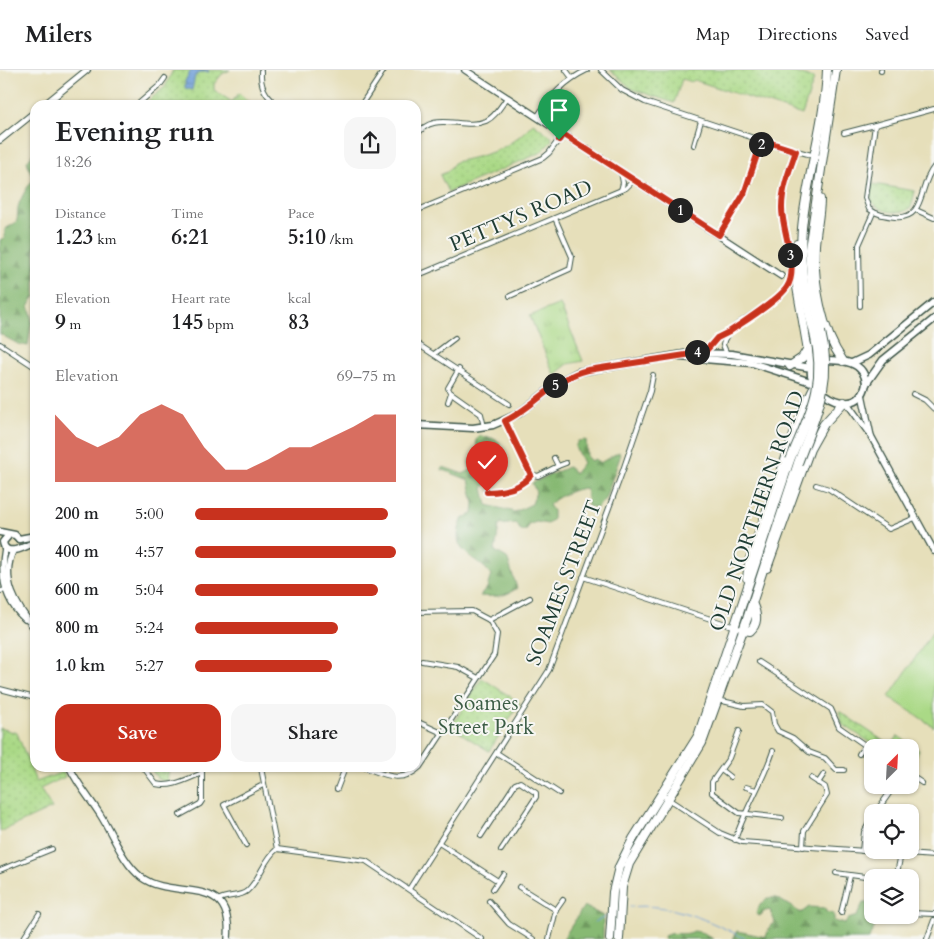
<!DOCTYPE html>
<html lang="en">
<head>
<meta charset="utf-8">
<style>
  body { margin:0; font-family:Cardo,serif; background:#f6f6f6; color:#202124; height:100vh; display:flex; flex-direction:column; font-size:19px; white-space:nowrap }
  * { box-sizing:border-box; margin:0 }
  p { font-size:16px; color:#757577 }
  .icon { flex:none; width:28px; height:28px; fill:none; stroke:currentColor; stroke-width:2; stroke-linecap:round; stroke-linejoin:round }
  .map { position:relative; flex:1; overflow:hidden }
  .details { position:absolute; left:30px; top:30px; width:391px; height:672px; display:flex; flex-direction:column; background:#fff; border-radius:15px; box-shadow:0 1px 4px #0004 }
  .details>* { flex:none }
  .needle { width:32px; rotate:24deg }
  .buttons { position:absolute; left:864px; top:669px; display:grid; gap:10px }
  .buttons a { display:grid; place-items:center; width:55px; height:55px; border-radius:10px; background:#fff; box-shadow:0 1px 4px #0004; font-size:25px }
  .pin { position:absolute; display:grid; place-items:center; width:42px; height:42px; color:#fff; margin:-51px -21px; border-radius:50% 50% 50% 0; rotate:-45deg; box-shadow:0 0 5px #0007 }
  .pin .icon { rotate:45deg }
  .km { position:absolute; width:25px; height:25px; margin:-12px; border-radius:50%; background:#222; color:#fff; font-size:14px; line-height:25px; text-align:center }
  .round { display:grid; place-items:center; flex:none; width:52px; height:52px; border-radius:15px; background:#f6f6f6 }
  .overview { display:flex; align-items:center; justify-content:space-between; height:85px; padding:0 25px }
  h1 { font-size:28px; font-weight:800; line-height:38px }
  .stats { display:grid; grid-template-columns:repeat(3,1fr); gap:8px; height:85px; padding:5px 25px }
  .stats div { display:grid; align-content:center }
  .stats b { font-size:21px; font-weight:800 }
  .stats small { font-size:14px; font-weight:400 }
  .stats p { font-size:14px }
  .chart { height:140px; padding:10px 25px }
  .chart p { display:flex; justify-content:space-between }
  .chart svg { width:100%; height:90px; margin-top:5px; fill:#c8321e; opacity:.7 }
  .primary-button { display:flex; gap:10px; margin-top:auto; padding:10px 25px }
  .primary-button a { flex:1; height:58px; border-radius:15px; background:#c8321e; color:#fff; font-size:20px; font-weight:800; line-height:58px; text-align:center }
  .primary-button a+a { background:#f6f6f6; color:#202124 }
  ul { padding:0 25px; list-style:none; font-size:16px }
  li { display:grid; grid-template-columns:80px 60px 1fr; align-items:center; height:38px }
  li i { height:12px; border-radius:6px; background:#c8321e }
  header { display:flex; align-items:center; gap:30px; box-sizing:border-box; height:70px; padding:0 25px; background:#fff; border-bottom:1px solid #e0e0e0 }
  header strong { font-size:24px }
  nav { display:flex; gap:28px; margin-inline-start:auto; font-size:18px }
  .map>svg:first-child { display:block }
  .grass { fill:url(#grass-tufts); stroke:#648b5d }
  .forest { fill:url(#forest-firs); stroke:#537b54 }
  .park { fill:url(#park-dots); stroke:#648b5d }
  .pitch { fill:#aad986; stroke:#648b5d }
  .water { fill:url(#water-ripples); stroke:#466e86 }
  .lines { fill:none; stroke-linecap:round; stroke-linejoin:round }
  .stream { stroke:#6e9ed7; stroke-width:1 }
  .street-casing { stroke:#3d5548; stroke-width:6 }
  .secondary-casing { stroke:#3d5548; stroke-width:8 }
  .primary-casing { stroke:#3d5548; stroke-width:9 }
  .highway-casing { stroke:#3d5548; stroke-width:10 }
  .street { stroke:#fff; stroke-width:4 }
  .secondary { stroke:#fff; stroke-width:5.5 }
  .primary { stroke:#fff; stroke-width:6 }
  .highway { stroke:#fff; stroke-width:8 }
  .highway-bridge-casing { stroke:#3d5548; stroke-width:10; stroke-linecap:butt }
  .highway-bridge { stroke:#fff; stroke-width:8 }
  .route-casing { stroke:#fff; stroke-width:10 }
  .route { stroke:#c8321e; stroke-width:6 }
  .labels { text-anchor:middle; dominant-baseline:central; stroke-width:4; stroke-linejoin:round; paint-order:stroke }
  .street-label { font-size:21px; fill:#1f3d34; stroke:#f6f6f2 }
  .park-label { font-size:21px; fill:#3b5c44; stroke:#f6f6f2 }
</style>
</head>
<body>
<header>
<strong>Milers</strong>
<nav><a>Map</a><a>Directions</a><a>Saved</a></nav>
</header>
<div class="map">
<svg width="934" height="869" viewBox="0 0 934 869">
  <defs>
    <pattern id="grass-tufts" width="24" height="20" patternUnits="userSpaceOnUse" patternTransform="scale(1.25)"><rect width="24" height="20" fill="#aad986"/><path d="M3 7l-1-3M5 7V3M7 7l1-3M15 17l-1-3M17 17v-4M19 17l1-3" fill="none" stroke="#92bb74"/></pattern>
    <pattern id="forest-firs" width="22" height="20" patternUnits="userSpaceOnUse" patternTransform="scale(1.25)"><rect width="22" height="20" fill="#87b973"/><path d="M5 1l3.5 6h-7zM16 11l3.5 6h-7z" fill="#6e985f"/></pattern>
    <pattern id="park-dots" width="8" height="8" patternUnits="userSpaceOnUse" patternTransform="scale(1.25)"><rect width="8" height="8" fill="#aad986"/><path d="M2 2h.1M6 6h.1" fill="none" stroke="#92bb74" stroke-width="1.8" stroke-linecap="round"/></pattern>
    <pattern id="water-ripples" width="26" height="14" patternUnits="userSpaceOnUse" patternTransform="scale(1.25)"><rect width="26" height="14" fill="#6e9ed7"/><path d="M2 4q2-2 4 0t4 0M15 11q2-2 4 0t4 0" fill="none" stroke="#5a82af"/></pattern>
  </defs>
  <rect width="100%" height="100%" fill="#f6f6f2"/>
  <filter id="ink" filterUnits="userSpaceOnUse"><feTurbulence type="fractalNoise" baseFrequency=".02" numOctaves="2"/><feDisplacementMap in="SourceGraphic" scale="10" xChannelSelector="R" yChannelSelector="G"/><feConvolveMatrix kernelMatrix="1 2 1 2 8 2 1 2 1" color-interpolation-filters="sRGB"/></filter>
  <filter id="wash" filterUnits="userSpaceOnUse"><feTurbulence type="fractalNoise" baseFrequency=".0096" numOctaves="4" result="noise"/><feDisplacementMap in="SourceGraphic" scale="20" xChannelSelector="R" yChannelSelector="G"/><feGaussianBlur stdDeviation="1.12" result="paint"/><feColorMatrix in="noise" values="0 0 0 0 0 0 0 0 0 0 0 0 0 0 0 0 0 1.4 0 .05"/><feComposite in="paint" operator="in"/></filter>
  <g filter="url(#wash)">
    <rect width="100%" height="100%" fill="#e6dfba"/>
    <path class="grass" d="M560,234L583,291L568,294L554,305L530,246Z"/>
    <g class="forest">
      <path d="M35,81V226L29,235L32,247L28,276L18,274L0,264V170L5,167V159C21,150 16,153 18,138C19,131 28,115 33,110L27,91Z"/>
      <path d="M479,366L492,368L499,372L501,383L500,386L489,388L491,399L497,402L498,406H487L486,410L487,414L483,418L487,435L515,442L532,434L536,422L532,413L568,397L575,403L583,393L575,377L578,371L586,370L587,387L591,391L595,389L600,393L619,382L620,387L605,429L597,438L588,436L586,418C575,418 556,427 549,435L553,441V449L548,454L536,452L528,455L527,460L521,461L516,453L499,455L495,481L507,488L517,518C505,527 495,527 480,526L487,518L491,505C477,484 446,485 463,448L473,444L474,434L469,410L441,399L443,397L463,404L471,400L469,392L472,389L482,395L485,394L483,385L484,379L477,376L476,370Z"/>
      <path d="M767,828H777L801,843L809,837L825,838L826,842L834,844V851L845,854L848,849L857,846L863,833H872V845H883L879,848C877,857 871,860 869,869H732L737,861L766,867L770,856L775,852L770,840L765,841L760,846L756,844L758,837Z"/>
      <path d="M584,836L603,846V869H563Z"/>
      <path d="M694,861L704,863L713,869H665L664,866C676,860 684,867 694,861Z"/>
    </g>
    <g class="park">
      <path d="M173,0H230L222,4L214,14V20L232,32L239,23L251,34L143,35L165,17Z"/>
      <path d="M610,0H787L814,9L802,45L694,10L692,12L682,9L674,33L632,19Z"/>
      <path d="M533,53L552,67L551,72L540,83L448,122L440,105L447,102L455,92C490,84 507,81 533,53Z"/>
      <path d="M873,114L915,121L911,138C900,146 877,142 871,130Z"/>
      <path d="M482,608L520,633L489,681L451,657Z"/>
      <path d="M839,641L891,676L898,666L919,680L910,694V678L877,677L842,654Z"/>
      <path d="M0,658L17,663L36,712L63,702L65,707L40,719L52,738L0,762Z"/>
      <path d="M150,698H169L167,712L158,709Z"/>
    </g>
    <path class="pitch" d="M934,560V657L889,627Z"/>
    <path class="water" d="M191,0H208L209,2H201L195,6L192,20L185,18V11Z"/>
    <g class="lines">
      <g class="stream">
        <path d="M630,837C671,832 710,851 746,869"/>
        <path d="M594,852L606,847"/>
      </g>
    </g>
  </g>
  <g filter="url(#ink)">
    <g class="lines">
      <defs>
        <g id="street">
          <path d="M566,0L572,8"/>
          <path d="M601,0L622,20L645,32L778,76L823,88"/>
          <path d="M881,0V1"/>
          <path d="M261,1C260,16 265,25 277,35"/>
          <path d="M50,30L58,35"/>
          <path d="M137,35L160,15L165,8"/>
          <path d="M361,35L384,0"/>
          <path d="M934,39L875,55L865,128L869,139C877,145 886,146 895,147C926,150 918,116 934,97"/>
          <path d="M537,47C551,26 564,11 587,0"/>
          <path d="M844,63L875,55"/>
          <path d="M416,66C434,39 462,61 486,51C495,47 501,36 507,28"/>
          <path d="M694,75L701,51"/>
          <path d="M621,102L623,113L621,120"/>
          <path d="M916,140L934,148"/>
          <path d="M416,141L543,88L549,83L563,64"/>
          <path d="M719,165L744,124L762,71"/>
          <path d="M416,206L626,118L634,110"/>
          <path d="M510,226L570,199L572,187L555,148"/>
          <path d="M860,236L859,175L873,143"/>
          <path d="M416,273L509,334"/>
          <path d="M0,274L35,297"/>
          <path d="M705,282L717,268L729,262"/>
          <path d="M434,284L455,268"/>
          <path d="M727,284L723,275C727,248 780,238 789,213C798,193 783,162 782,141C781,120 789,100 796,81"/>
          <path d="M459,299L448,318L450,322L481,344L484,357"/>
          <path d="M913,324L925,330L934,339"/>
          <path d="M448,332L451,323"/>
          <path d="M505,351L530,404L538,406L558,396"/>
          <path d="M554,388L558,396L566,393"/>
          <path d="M816,415L829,419L889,459L915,448"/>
          <path d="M487,422C504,421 521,419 531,405"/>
          <path d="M583,507L744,560"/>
          <path d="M0,521L8,520"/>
          <path d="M416,542L472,541L489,550L530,528"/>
          <path d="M422,591L458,597L478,608"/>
          <path d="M759,592L831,639L839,657L872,680"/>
          <path d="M0,619L35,628"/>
          <path d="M718,630L744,636L763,635L772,642L774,654L778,661L793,668L809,682L825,688L836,700H844"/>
          <path d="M416,651L442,663"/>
          <path d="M739,661L729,688L712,712V723L739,743L782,748"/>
          <path d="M497,683L559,723"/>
          <path d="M859,684L865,675"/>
          <path d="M144,698L156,714C172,718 187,709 202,703"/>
          <path d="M261,698L277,779"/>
          <path d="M366,698C385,705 402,714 420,697L494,585L497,564L489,550"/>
          <path d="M721,700L730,707"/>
          <path d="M910,705L922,713"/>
          <path d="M818,713L824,704"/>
          <path d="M746,717L756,720"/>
          <path d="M337,719L345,698"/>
          <path d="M662,725L720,763L742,772L934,786"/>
          <path d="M876,742L895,715"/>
          <path d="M180,745L200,734L202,731V698"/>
          <path d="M481,766L515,714L520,712L536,723V727L501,780"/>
          <path d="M735,770C745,739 763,712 773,681"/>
          <path d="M439,773L498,811"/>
          <path d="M246,775L224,735L263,715"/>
          <path d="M803,777L804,761L827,725L825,717L811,708"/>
          <path d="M862,781L864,762L872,748"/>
          <path d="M0,800L52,779"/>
          <path d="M836,803L872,808"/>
          <path d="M896,808L901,784"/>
          <path d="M519,817L556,840"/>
          <path d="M409,819L549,600L623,400L650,321L653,305"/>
          <path d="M493,819L503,804"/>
          <path d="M218,830C227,824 239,828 247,821C260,810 263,790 277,779L366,791L482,869"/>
          <path d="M489,831L509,854L533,869"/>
          <path d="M841,843L850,806"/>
          <path d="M910,843L934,844"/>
          <path d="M23,869L39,844"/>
          <path d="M549,869L556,840L563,830"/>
          <path d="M927,869L934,850"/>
        </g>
        <g id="secondary">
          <path d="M465,0L781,206"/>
          <path d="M44,35L87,0"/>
          <path d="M0,70L35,42"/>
          <path d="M862,324L871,366"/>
          <path d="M847,333L871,366L934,481"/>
          <path d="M5,478C0,505 4,530 25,549"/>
          <path d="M13,481C0,510 16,536 35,559"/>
          <path d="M70,698C78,715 91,730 101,746C113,765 123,793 141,807C174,832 234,801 228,869"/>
        </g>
        <g id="primary">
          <path d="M680,287L752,293L811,312"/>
          <path d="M824,290C842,290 865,291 866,314C856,362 781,301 824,290Z"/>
          <path d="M852,293L869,285L934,232"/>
          <path d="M866,314L883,290L934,249"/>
          <path d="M416,355L473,358L493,355L518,344L559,312L578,302L690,283L732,284L811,298"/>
          <path d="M0,462L15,465L19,469"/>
          <path d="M8,466L3,472C5,488 25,477 35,472"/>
          <path d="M19,469L35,466"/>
        </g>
        <g id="highway">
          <path d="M820,129C820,144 816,160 815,175C813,213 821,260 843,291"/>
          <path d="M797,174V217L810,292L812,297"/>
          <path d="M821,262L812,222L809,179L836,0"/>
          <path d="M814,263C805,229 799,194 802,158C807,105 825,53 827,0"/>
          <path d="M790,296L802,288L808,278"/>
          <path d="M767,498L810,379L824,354L844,332"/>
          <path d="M747,508L749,492L769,435L803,340L813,319"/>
          <path d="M744,560L750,561C759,553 757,543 752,533"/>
          <path d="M610,869L613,822L619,797L633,769L698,666L790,390"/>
          <path d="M619,869L622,817L629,794L702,673L747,549L798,393"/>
        </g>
      </defs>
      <use href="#street" class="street-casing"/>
      <use href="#secondary" class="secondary-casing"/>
      <use href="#primary" class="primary-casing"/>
      <use href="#highway" class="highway-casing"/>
      <use href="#street" class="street"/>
      <use href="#secondary" class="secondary"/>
      <use href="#primary" class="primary"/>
      <use href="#highway" class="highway"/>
      <defs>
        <g id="highway-bridge">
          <path d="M790,390C809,343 827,317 814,263"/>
          <path d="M798,393C815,347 834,313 821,262"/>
        </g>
      </defs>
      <use href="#highway-bridge" class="highway-bridge-casing"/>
      <use href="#highway-bridge" class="highway-bridge"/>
    </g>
  </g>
  <g class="lines" filter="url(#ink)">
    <defs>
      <path id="route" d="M487,422C504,422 521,418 531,405L505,351C535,337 555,307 588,300L705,282L717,268L729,262C743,252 779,230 787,217C800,198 781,159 782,137C782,118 790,99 796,81L762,70L744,124L719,165L563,64L559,70"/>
    </defs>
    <use href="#route" class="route-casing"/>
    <use href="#route" class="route"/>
  </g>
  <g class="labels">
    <g class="street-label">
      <text transform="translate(521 146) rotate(-23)">PETTYS ROAD</text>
      <text transform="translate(757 441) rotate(-71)">OLD NORTHERN ROAD</text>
      <text transform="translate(564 513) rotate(-69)">SOAMES STREET</text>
    </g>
    <g class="park-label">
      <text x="486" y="633">Soames<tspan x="486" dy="24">Street Park</tspan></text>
    </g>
  </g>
</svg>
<div class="buttons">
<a><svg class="needle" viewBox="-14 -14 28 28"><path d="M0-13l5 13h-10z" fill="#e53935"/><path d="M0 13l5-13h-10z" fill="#757577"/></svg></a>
<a><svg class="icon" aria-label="locate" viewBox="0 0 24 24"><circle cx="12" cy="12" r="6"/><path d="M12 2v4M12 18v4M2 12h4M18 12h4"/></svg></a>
<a><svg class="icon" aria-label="layers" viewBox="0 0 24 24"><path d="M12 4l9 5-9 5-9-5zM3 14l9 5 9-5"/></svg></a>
</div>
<div class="pin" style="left:559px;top:70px;background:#1e9e55"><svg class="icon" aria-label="arrive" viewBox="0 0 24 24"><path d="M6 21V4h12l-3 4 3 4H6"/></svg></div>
<div class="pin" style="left:487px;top:422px;background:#d93025"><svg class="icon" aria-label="check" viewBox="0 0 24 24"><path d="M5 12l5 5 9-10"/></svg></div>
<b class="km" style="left:680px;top:140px">1</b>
<b class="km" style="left:761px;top:74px">2</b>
<b class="km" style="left:790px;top:185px">3</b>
<b class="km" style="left:697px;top:282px">4</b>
<b class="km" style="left:555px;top:315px">5</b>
<section class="details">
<div class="overview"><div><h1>Evening run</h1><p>18:26</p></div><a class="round"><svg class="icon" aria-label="share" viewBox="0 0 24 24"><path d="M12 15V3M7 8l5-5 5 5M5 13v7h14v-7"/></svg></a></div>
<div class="stats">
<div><p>Distance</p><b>1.23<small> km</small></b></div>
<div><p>Time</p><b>6:21</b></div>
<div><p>Pace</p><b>5:10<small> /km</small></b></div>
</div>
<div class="stats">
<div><p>Elevation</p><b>9<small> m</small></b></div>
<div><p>Heart rate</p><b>145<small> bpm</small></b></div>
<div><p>kcal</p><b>83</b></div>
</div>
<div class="chart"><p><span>Elevation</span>69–75 m</p>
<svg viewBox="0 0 160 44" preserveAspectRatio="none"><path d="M0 44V11L10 22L20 27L30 22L40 11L50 6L60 11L70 27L80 38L90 38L100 33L110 27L120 27L130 22L140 17L150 11L160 11V44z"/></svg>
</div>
<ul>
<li><b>200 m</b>5:00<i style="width:96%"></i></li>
<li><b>400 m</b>4:57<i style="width:100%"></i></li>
<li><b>600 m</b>5:04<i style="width:91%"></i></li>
<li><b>800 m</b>5:24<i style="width:71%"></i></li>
<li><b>1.0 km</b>5:27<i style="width:68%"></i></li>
</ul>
<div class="primary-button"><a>Save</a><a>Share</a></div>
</section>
</div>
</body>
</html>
